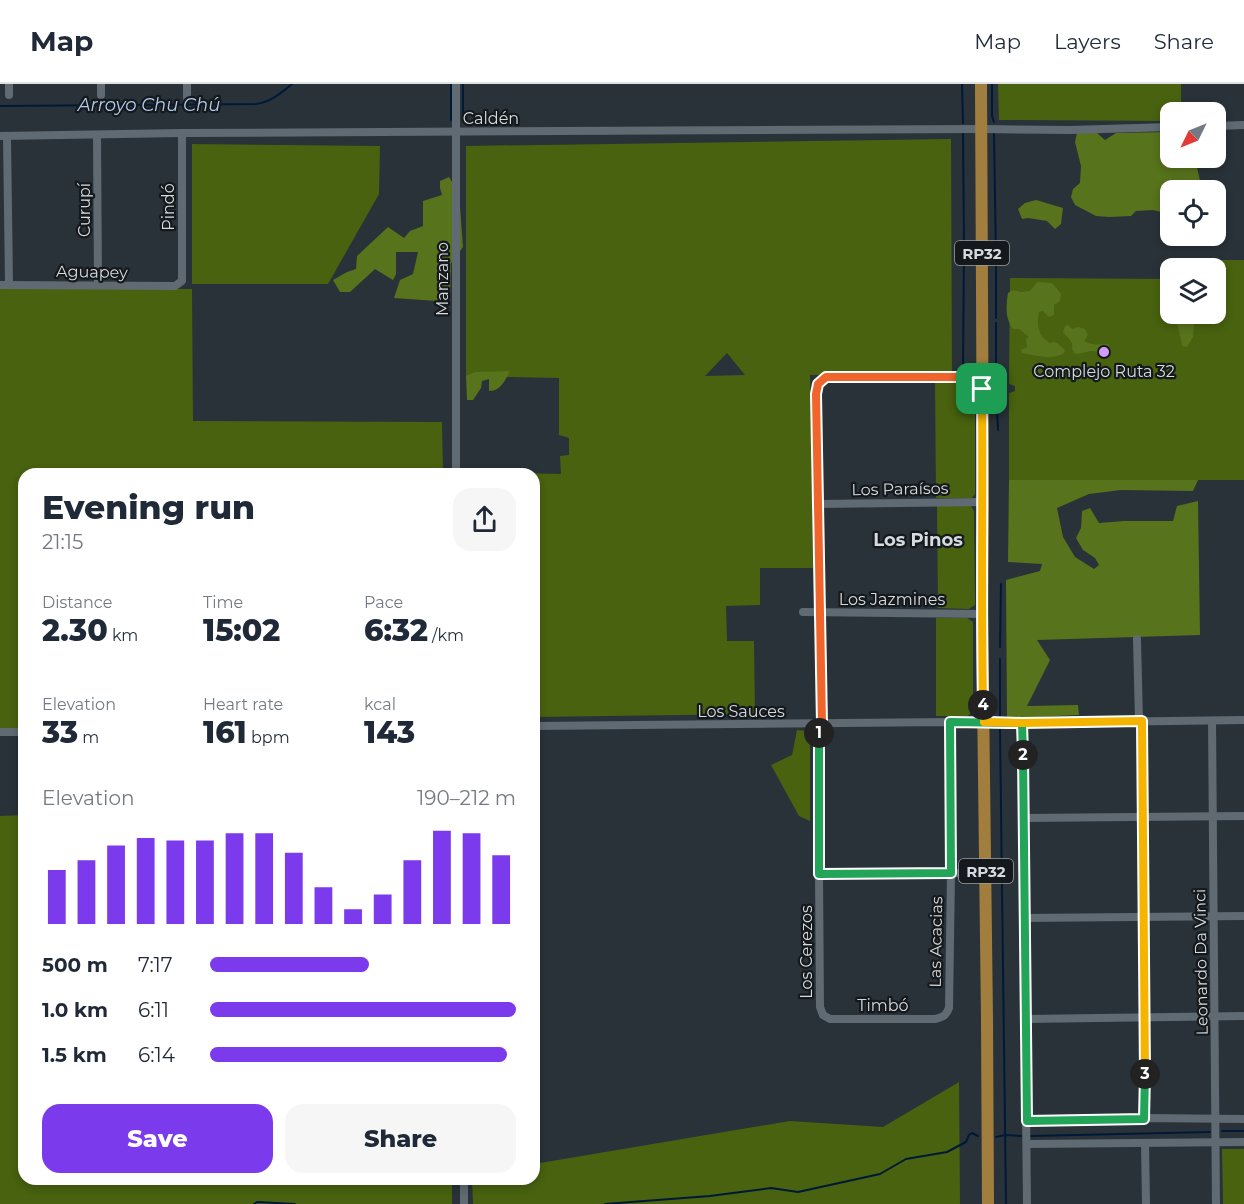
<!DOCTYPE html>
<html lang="en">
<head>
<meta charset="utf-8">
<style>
  body { margin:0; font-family:Montserrat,sans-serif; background:#f6f6f7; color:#1f2937; height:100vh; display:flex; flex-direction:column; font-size:22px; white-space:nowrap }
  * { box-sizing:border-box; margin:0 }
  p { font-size:20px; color:#747a83 }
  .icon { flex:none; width:33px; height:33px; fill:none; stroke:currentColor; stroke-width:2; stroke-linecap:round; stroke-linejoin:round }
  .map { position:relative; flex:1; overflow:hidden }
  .details { position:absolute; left:18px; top:384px; width:522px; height:717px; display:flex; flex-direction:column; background:#fff; border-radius:18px; box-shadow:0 3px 9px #0003 }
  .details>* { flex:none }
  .needle { width:39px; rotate:227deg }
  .buttons { position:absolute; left:1160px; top:18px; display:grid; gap:12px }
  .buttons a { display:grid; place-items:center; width:66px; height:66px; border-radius:12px; background:#fff; box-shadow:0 3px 9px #0003; font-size:30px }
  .pin { position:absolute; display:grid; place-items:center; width:51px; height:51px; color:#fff; margin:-26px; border-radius:12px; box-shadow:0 3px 9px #0006 }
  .km { position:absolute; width:30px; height:30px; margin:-15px; border-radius:50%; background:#222; color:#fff; font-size:16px; line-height:30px; text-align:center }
  .round { display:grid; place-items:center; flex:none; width:63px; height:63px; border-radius:18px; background:#f6f6f7 }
  .head { display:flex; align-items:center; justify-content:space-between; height:102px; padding:0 24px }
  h1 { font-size:33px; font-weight:800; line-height:45px }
  .stats { display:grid; grid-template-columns:repeat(3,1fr); gap:9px; height:102px; padding:6px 24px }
  .stats div { display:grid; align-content:center }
  .stats b { font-size:30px; font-weight:800 }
  .stats small { font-size:16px; font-weight:400 }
  .stats p { font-size:16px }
  .chart { height:168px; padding:12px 24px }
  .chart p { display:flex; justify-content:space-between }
  .chart svg { width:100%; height:108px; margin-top:6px; stroke:#7c3aed; stroke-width:6 }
  .primary-button { display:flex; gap:12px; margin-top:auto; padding:12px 24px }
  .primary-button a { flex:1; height:69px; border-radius:18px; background:#7c3aed; color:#fff; font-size:24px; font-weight:800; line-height:69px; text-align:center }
  .primary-button a+a { background:#f6f6f7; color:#1f2937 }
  ul { padding:0 24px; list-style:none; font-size:20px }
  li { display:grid; grid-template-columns:96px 72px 1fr; align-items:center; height:45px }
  li i { height:15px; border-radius:8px; background:#7c3aed }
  header { display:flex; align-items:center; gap:36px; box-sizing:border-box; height:84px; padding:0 30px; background:#fff; border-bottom:2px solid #e0e1e3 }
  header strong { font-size:28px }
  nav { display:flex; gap:33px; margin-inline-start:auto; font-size:21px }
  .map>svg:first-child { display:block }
  .green { fill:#48620f; fill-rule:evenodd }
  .forest { fill:#57731c }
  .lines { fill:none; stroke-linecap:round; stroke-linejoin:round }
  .stream { stroke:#001938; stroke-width:2 }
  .minor { stroke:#606a72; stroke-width:8 }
  .primary { stroke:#a27e3e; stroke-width:12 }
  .split-1-casing { stroke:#fff; stroke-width:12 }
  .split-2-casing { stroke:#fff; stroke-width:12 }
  .split-3-casing { stroke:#fff; stroke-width:12 }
  .split-4-casing { stroke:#fff; stroke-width:12 }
  .split-5-casing { stroke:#fff; stroke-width:12 }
  .split-1 { stroke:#f0652b; stroke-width:8 }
  .split-2 { stroke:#22a559; stroke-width:8 }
  .split-3 { stroke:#22a559; stroke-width:8 }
  .split-4 { stroke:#f5b400; stroke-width:8 }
  .split-5 { stroke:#f5b400; stroke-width:8 }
  .poi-dot { fill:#d29cfd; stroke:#15191c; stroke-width:2 }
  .labels { text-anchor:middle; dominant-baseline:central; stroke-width:4.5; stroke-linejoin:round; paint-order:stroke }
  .shield { fill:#15191c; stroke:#9ba1a4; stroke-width:1.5 }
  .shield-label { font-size:15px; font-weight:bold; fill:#d5dbdf }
  .street-label { font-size:16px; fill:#d5dbdf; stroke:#15191c }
  .poi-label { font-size:16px; fill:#d5dbdf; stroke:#15191c }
  .water-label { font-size:18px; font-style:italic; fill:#afccef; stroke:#15191c }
  .neighbourhood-label { font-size:18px; font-weight:bold; fill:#d5dbdf; stroke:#15191c }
</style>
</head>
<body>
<header>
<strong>Map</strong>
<nav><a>Map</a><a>Layers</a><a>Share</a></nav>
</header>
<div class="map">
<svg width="1244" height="1120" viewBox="0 0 1244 1120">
  <rect width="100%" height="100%" fill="#293239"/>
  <g class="green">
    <path d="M998,0H1181V28H1170V37L999,36Z"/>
    <path d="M951,55L952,289L810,291L813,484H760V521L726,522L727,557H754L755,630L534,633V390H467V388L561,390L560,372L569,371V354L559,351V294L466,292V62ZM727,269L745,291L705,292Z"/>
    <path d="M192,60L380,62L379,110L328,200H192Z"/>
    <path d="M1199,176H1244V396H1009V309L1015,307V302L1009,300L1010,194L1170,195V230H1215V184H1199Z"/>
    <path d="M0,205H192L193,337L442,338L443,390H24V645H0Z"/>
    <path d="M935,298L972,300L975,304V410L972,414H936Z"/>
    <path d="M937,422H971L974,427L975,521L969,525L938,524Z"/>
    <path d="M936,534H967L973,538V626L968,632H936Z"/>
    <path d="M797,646L810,647V737L799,732L771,681L792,671Z"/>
    <path d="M24,731V1095H452V1120H0V732Z"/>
    <path d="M959,998L960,1120H473L472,1095H534V1080L790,1037L883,1043Z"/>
    <path d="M1222,1065H1244V1120H1223Z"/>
  </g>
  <g class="forest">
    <path d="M1170,48V74H1195L1202,106H1170V130L1153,126L1136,127L1131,132L1109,133L1096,132L1075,121L1071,113L1073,105L1080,99L1081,82L1075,58L1077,49H1097L1105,56L1116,49Z"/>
    <path d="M449,93L459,109L463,163L451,179L450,215L437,217L394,214L400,196L413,190L418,168H396V190L393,196L375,185L350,208H340L333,196L347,188L356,185L357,172L388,143L404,154L410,147L423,142V117L442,111L440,104V97Z"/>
    <path d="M1036,116L1063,124L1061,140L1055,145L1047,137L1028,134L1022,135L1018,125L1025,119Z"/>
    <path d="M1037,198L1052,199L1061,210L1060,217L1054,221V231L1049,233L1043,227L1039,228C1037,239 1037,250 1047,257C1054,262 1049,256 1057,259C1058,260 1064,265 1065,266L1064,269C1051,277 1035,271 1022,269L1021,266L1027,263L1026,255L1029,253L1019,245H1013C1005,234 1006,222 1008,209L1013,206L1021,208L1030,207Z"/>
    <path d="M1174,230H1194L1195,231L1193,253L1187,263L1182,262C1181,252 1177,240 1174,230Z"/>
    <path d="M1068,241L1072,245L1078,243L1085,245L1088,251L1084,257C1092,262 1100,260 1108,260L1111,266C1099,273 1100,266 1090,267C1085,268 1080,270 1075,270L1072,265C1074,258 1068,254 1063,248L1065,242Z"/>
    <path d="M510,287C505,296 501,307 489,307V295L482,297L481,304L473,316H467L466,292L475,288Z"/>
    <path d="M1009,396H1198L1193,407L1121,406L1089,410L1057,424L1063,453L1075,473L1094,485L1099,481L1095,474L1083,466L1076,454L1081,444L1082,427L1090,424L1099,439L1124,437H1173L1177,422L1198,417L1200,551L1037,556L1050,576L1027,622L1078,621L1079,631L1007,634L1006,496L1040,487L1042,480L1008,478Z"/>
  </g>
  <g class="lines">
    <g class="stream">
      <path d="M451,0V36"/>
      <path d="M962,0L963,39"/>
      <path d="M992,0V32L994,38"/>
      <path d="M0,22L256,20C271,18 281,9 292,0"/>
      <path d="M463,37V0"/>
      <path d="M963,49L964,160"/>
      <path d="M994,49L996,176"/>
      <path d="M996,181V234"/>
      <path d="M963,285L964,165"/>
      <path d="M996,304V239"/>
      <path d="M996,307L998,346"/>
      <path d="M1000,563L1001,500"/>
      <path d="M1000,575V633"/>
      <path d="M1000,645L1006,1120"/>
      <path d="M1222,1047H1244"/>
      <path d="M1031,1052L1210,1048"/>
      <path d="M996,1053L1005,1051L1021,1052"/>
      <path d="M254,1120L257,1118L295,1120"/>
      <path d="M605,1120L710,1112L771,1104L798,1108L880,1090L906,1075L947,1068L966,1058L969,1051L972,1049L978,1052"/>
    </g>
    <g class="minor">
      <path d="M101,0V11"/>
      <path d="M9,11V0"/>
      <path d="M187,14V0"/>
      <path d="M1215,42L1244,41"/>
      <path d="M97,51L98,201"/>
      <path d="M0,52L182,49L981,45L1070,46L1170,43"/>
      <path d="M7,52L9,200"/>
      <path d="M0,201L175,202L182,197V49"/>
      <path d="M456,390V0"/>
      <path d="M817,420L983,418"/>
      <path d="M803,528L982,530"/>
      <path d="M1137,555L1139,637"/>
      <path d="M1142,637L1145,933L1144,1034"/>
      <path d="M1212,637L1216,1120"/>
      <path d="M950,638L951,789L949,924C946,932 943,933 935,935H830L823,931L820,923L818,652L822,640L816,305L821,296L827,293H982"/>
      <path d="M1022,639L1027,1120"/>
      <path d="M534,642L950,638L1022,639L1244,636"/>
      <path d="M0,648H24"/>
      <path d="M1024,734L1244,732"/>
      <path d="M819,790L986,789"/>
      <path d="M1024,834L1244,832"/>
      <path d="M1025,935L1244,932"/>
      <path d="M1027,1037L1144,1034L1244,1035"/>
      <path d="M1145,1059L1146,1120"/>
      <path d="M1028,1060L1244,1058"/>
      <path d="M464,1095V1120"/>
    </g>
    <path class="primary" d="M981,0L983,418L982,530L987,935L988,1120"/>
  </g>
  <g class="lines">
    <defs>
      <path id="split-1" d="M819,649L822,640L816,310L818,300L826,293H982V305"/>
      <path id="split-2" d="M819,649V790L951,789L950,638L1022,639L1023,671"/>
      <path id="split-3" d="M1023,671L1027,1037L1144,1035L1145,990"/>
      <path id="split-4" d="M983,621L984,638L1022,639L1142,637L1145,990"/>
      <path id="split-5" d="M982,305C983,411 981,516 983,621"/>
    </defs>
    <use href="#split-1" class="split-1-casing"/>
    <use href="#split-2" class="split-2-casing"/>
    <use href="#split-3" class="split-3-casing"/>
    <use href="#split-4" class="split-4-casing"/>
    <use href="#split-5" class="split-5-casing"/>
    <use href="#split-1" class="split-1"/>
    <use href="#split-2" class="split-2"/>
    <use href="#split-3" class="split-3"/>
    <use href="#split-4" class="split-4"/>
    <use href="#split-5" class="split-5"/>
  </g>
  <circle class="poi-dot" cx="1104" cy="268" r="6"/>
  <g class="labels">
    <g class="shield">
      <rect x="955" y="157" width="54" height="24" rx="4.5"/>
      <rect x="959" y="775" width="54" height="24" rx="4.5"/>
    </g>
    <g class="shield-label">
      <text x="982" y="169">RP32</text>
      <text x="986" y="787">RP32</text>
    </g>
    <g class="street-label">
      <text x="491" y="34">Caldén</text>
      <text transform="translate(168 123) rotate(-90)">Pindó</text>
      <text transform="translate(84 126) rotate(-90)">Curupí</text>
      <text transform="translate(92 188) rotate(1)">Aguapey</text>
      <text transform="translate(442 195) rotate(-90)">Manzano</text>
      <text transform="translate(900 405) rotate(-1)">Los Paraísos</text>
      <text x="892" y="515">Los Jazmines</text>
      <text x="741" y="627">Los Sauces</text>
      <text transform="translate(936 858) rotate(-89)">Las Acacias</text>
      <text transform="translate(806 868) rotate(-90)">Los Cerezos</text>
      <text transform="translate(1201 878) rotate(-91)">Leonardo Da Vinci</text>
      <text x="883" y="921">Timbó</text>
    </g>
    <g class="poi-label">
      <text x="1104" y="287">Complejo Ruta 32</text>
    </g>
    <g class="water-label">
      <text x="149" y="21">Arroyo Chu Chú</text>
    </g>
    <g class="neighbourhood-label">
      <text x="918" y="456">Los Pinos</text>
    </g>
  </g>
</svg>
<div class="buttons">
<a><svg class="needle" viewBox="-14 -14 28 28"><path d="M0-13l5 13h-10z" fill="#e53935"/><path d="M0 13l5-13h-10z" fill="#747a83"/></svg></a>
<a><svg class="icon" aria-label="locate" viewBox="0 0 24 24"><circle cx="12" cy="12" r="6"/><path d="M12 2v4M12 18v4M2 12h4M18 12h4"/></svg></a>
<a><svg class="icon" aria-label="layers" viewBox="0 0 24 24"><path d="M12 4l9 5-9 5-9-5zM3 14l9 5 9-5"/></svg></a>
</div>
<div class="pin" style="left:982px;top:305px;background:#1e9e55"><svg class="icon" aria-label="arrive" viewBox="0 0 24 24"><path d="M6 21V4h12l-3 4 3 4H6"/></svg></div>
<b class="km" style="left:819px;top:649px">1</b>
<b class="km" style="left:1023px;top:671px">2</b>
<b class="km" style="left:1145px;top:990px">3</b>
<b class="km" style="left:983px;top:621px">4</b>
<section class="details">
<div class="head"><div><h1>Evening run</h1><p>21:15</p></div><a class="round"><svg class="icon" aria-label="share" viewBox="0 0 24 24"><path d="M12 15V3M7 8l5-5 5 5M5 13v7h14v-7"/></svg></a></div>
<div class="stats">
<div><p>Distance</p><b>2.30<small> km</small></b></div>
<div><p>Time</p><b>15:02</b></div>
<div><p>Pace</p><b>6:32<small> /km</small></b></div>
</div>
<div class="stats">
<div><p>Elevation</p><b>33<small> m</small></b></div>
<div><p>Heart rate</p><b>161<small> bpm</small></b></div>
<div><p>kcal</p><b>143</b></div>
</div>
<div class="chart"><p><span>Elevation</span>190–212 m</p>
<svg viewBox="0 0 160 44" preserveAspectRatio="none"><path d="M5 44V22M15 44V18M25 44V12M35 44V9M45 44V10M55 44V10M65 44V7M75 44V7M85 44V15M95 44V29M105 44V38M115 44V32M125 44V18M135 44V6M145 44V7M155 44V16"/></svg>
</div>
<ul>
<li><b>500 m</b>7:17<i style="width:52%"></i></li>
<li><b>1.0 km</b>6:11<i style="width:100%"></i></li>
<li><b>1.5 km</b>6:14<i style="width:97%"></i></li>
</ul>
<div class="primary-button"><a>Save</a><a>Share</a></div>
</section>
</div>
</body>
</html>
